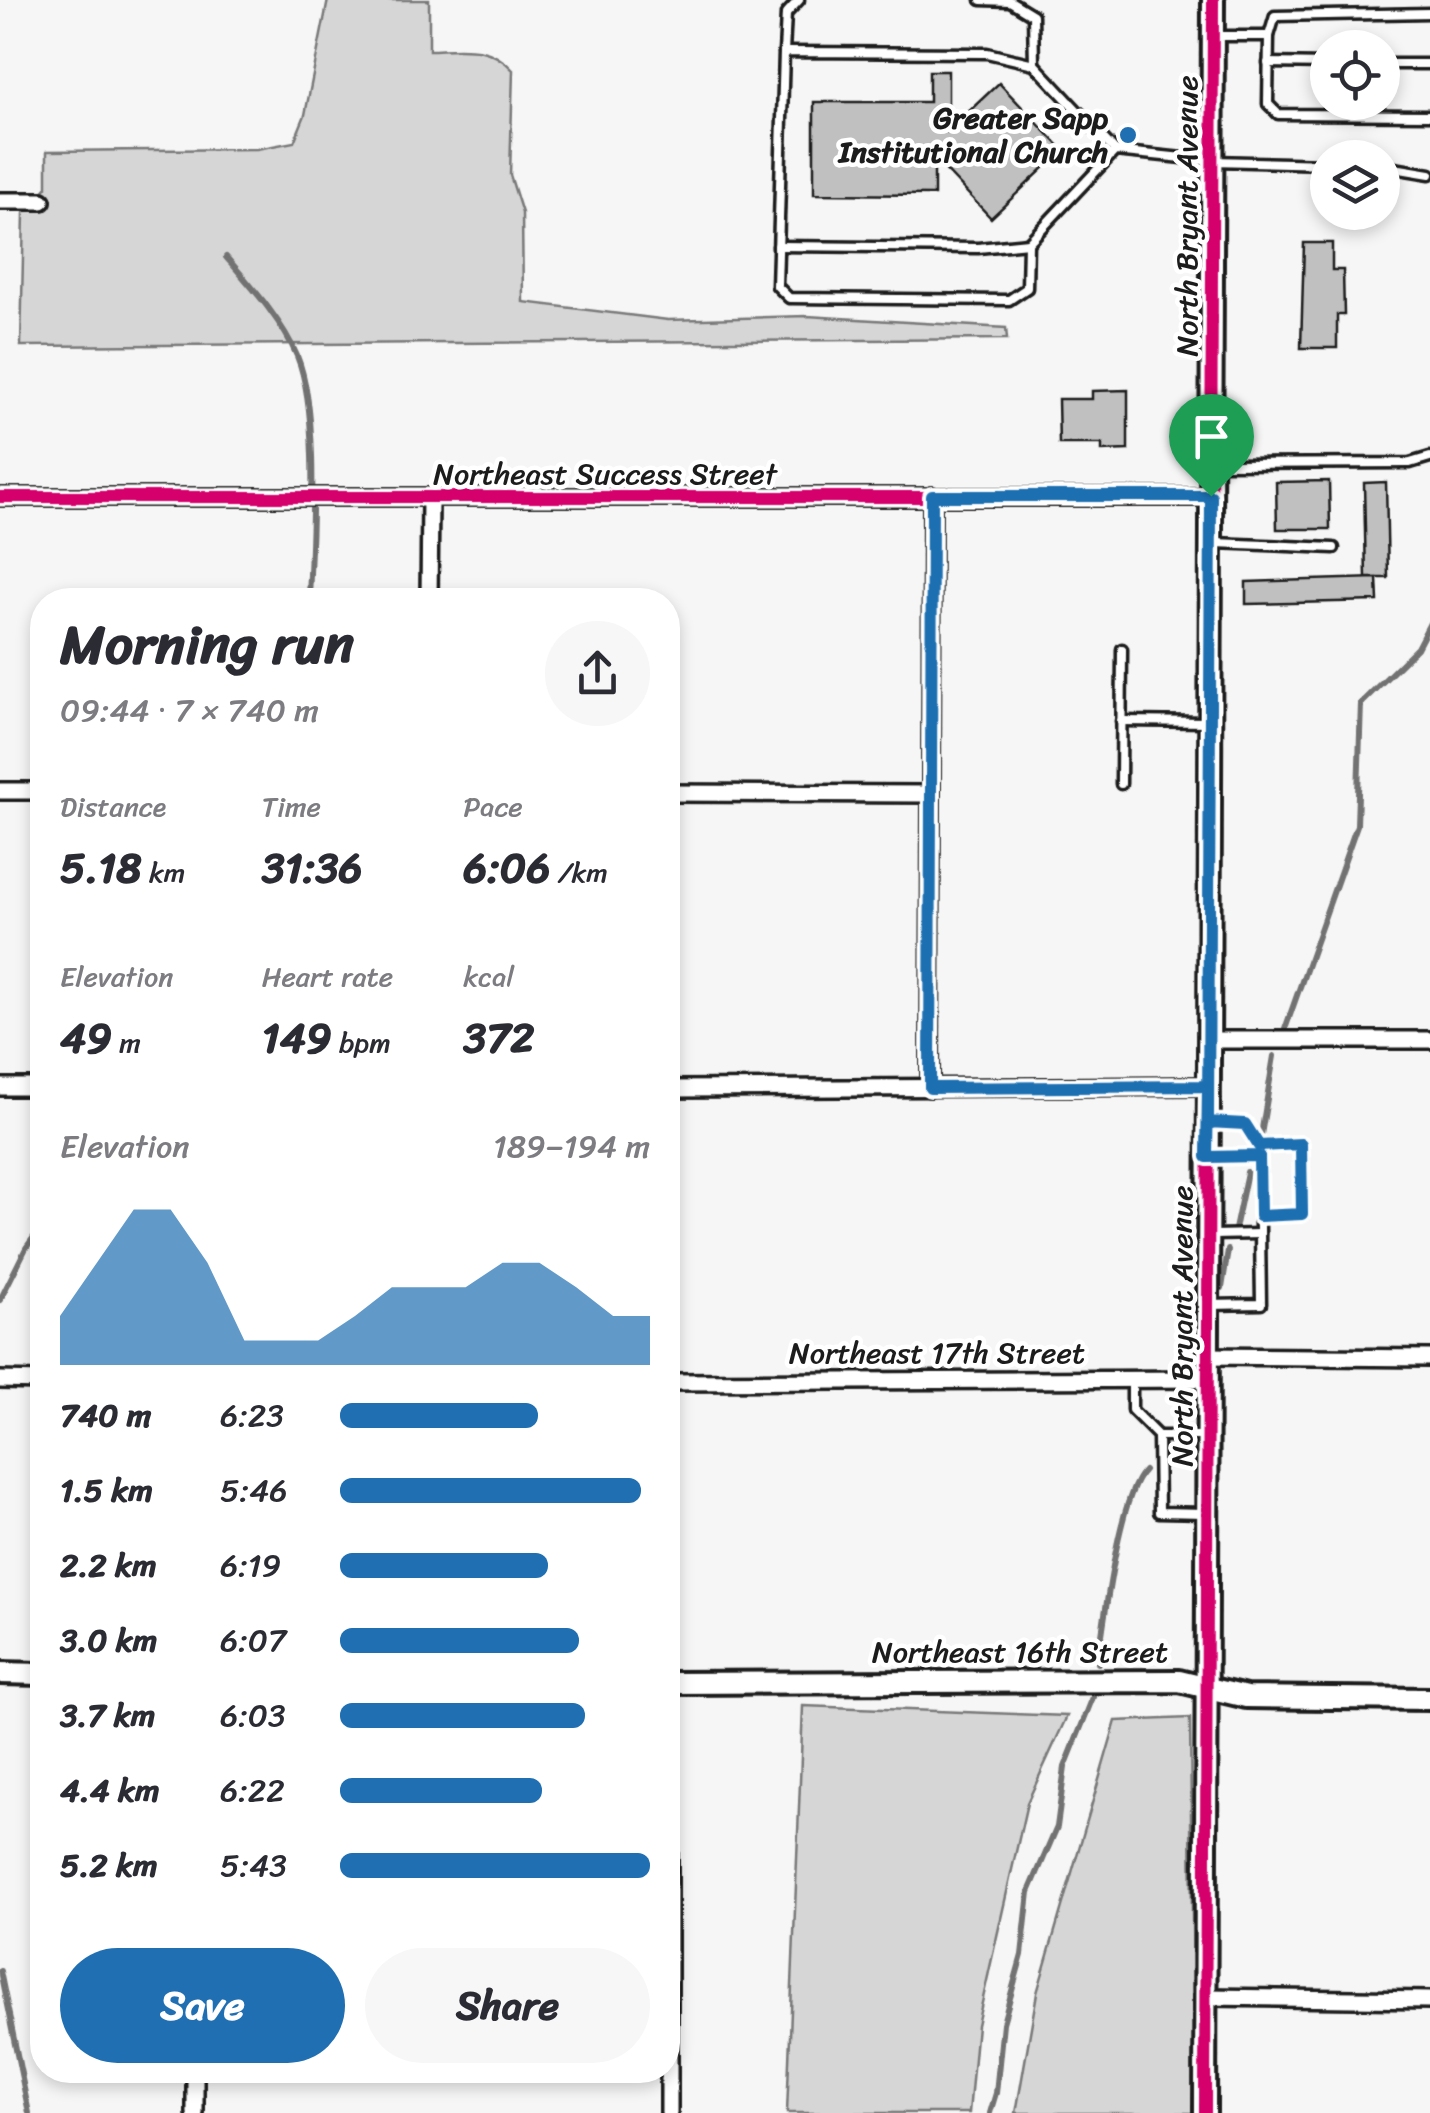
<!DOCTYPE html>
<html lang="en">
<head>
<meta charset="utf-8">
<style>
  body { margin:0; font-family:Sriracha,sans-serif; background:#f7f7f7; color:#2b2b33; height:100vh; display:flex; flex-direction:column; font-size:38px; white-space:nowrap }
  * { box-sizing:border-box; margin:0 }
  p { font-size:32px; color:#7c7c81 }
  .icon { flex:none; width:55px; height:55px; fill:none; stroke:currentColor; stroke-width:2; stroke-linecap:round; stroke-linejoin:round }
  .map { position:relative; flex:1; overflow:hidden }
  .panel { position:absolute; left:30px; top:588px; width:650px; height:1495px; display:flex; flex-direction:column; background:#fff; border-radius:40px; box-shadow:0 5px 15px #0003 }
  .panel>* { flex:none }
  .fabs { position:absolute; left:1310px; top:30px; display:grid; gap:20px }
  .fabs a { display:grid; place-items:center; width:90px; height:90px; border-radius:50%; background:#fff; box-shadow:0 5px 15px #0003; font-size:50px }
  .pin { position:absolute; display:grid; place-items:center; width:85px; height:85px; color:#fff; margin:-102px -42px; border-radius:50% 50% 50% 0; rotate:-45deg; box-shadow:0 0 10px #0007 }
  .pin .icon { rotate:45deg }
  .round { display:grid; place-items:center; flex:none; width:105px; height:105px; border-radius:52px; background:#f7f7f7 }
  .headline { display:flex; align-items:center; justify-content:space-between; height:170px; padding:0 30px }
  h1 { font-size:55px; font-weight:800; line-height:75px }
  .stats { display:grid; grid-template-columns:repeat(3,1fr); gap:15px; height:170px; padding:10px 30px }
  .stats div { display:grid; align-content:center }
  .stats b { font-size:42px; font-weight:800 }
  .stats small { font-size:28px; font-weight:400 }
  .stats p { font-size:28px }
  .chart { height:280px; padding:20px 30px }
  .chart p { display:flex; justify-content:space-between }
  .chart svg { width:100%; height:180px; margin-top:10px; fill:#1f6fb2; opacity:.7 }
  .action { display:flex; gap:20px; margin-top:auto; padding:20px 30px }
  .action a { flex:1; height:115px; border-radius:60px; background:#1f6fb2; color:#fff; font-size:40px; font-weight:800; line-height:115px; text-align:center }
  .action a+a { background:#f7f7f7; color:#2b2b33 }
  ul { padding:0 30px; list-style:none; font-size:32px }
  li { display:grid; grid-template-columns:160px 120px 1fr; align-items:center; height:75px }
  li i { height:25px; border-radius:12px; background:#1f6fb2 }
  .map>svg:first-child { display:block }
  .green { fill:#d6d6d6; stroke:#797979; stroke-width:2.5 }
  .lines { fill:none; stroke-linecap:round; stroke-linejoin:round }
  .stream { stroke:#727272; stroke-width:6 }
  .building { fill:#c0c0c0; stroke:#1c1c1c; stroke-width:2.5 }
  .service-casing { stroke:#1c1c1c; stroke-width:15 }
  .minor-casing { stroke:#1c1c1c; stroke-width:22 }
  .tertiary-casing { stroke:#1c1c1c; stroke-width:28 }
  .service { stroke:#fff; stroke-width:8 }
  .minor { stroke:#fff; stroke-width:15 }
  .tertiary { stroke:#fff; stroke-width:20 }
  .cycleway-casing { stroke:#fff; stroke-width:19 }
  .cycleway { stroke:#d6006c; stroke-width:12 }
  .route-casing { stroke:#fff; stroke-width:20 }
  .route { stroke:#1f6fb2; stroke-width:12 }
  .poi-dot { fill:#1f6fb2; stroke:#fff; stroke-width:4 }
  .labels { text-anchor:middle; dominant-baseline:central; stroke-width:9; stroke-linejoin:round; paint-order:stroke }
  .poi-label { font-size:30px; font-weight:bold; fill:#1c1c1c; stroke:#fff; text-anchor:end }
  .street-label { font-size:30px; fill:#1c1c1c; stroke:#fff }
</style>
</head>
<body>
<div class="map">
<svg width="1430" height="2113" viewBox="0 0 1430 2113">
  <rect width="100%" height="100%" fill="#f6f6f6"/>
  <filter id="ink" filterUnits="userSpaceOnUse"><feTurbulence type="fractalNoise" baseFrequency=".01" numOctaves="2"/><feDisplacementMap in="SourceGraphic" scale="20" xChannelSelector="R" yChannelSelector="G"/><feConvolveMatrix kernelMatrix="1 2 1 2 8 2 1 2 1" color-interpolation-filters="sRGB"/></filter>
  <g filter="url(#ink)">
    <g class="green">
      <path d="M328,0H429V50C462,49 489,43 513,70L510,175L522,213L523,302L668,320L807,316L1006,328L1007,339L21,346L24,213L47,187V151L257,149L294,142L305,115Z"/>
      <path d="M803,1706L1067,1716L1027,1803L977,2025L969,2113H787Z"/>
      <path d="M1190,1718L1194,2113H1016L1037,1993L1116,1721Z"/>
    </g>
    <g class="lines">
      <g class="stream">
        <path d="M226,257C251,286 282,320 297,356C320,412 311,537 309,600"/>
        <path d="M1283,1035L1357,825L1361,703L1417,648L1430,623"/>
        <path d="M1260,1141L1274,1056"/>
        <path d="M1234,1234L1247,1172"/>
        <path d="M1222,1288L1228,1250"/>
        <path d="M0,1300L26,1248L42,1226"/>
        <path d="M1167,1448H1172"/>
        <path d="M1098,1663C1104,1622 1119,1496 1144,1471"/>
        <path d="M0,1971L29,2113"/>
        <path d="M990,2113L996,2093L1003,2023L1022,1955L1029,1892L1057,1827L1065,1767L1093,1697"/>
      </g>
    </g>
    <g class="building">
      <path d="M929,71H948V131L999,83L1063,150L991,218L934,158V195L814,194V102H929Z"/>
      <path d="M1304,243H1332V270H1343L1344,315H1337V348H1301Z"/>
      <path d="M1128,390V450L1102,451V444H1059L1058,399H1092V391Z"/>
      <path d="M1329,481L1330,529H1277L1276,482Z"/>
      <path d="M1386,482L1388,578H1366L1364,483Z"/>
      <path d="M1377,578L1378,601L1246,604V582Z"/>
    </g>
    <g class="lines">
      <defs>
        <g id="service">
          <path d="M981,0L1010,1L1033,15L1034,64"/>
          <path d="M1430,13L1275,16L1269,36L1268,104L1278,114L1430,115"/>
          <path d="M1217,36H1269"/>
          <path d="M784,52L786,14L799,0"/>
          <path d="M1268,63L1328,64"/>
          <path d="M1382,64H1430"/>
          <path d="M1115,151L1028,243L1027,288L1009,300L789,298L777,286L784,52L987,53L1034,64L1115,151L1212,161L1328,164"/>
          <path d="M1382,166L1430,174"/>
          <path d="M778,246L978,248L1028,243"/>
          <path d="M1211,464L1410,463L1430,457"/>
          <path d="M1215,543L1334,548"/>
          <path d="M1121,721L1210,722"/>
          <path d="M1121,784L1122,649"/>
          <path d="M1259,1146L1301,1144L1302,1214L1260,1216"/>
          <path d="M1212,1157L1259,1156V1146L1245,1124L1212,1122"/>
          <path d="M1212,1235L1260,1234"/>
          <path d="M1209,1305L1261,1304L1259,1156"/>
          <path d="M1132,1380V1410L1158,1436L1159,1512L1206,1513"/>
          <path d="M1158,1436H1203"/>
        </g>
        <g id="minor">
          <path d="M0,201H42"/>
          <path d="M0,497H1211"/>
          <path d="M429,600L430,500"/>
          <path d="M0,791H42"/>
          <path d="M668,793L931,794"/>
          <path d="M1208,1040H1430"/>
          <path d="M0,1087H42"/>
          <path d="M930,1088L932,496"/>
          <path d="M668,1089L1208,1086"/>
          <path d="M1206,1356L1430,1358"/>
          <path d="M0,1380L42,1381"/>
          <path d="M668,1382L1206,1379"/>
          <path d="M669,1683V2113"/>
          <path d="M1206,1997L1430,2000"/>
          <path d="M195,2070V2113"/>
        </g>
        <g id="tertiary">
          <path d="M0,1673L42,1674"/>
          <path d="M668,1683L1179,1681L1246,1697L1430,1699"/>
          <path d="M1205,2113L1213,0"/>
        </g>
      </defs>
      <use href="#service" class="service-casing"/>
      <use href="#minor" class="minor-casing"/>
      <use href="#tertiary" class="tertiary-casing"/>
      <use href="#service" class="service"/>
      <use href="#minor" class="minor"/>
      <use href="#tertiary" class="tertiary"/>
      <defs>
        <g id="cycleway">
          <path d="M0,497H1211"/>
          <path d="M1205,2113L1213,0"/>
        </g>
      </defs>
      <use href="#cycleway" class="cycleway-casing"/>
      <use href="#cycleway" class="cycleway"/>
    </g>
  </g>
  <g class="lines" filter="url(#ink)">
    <defs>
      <path id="route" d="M1211,496C1210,705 1209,913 1208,1122L1245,1124L1259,1146L1301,1144L1302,1214L1260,1216L1259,1156L1207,1157L1208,1086L930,1088L932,496H1211"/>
    </defs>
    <use href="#route" class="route-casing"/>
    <use href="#route" class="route"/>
  </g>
  <circle class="poi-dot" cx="1128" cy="135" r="10"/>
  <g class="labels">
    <g class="poi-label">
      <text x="1108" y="118">Greater Sapp<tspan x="1108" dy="34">Institutional Church</tspan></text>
    </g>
    <g class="street-label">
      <text transform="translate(1187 216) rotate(-90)">North Bryant Avenue</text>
      <text x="605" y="474">Northeast Success Street</text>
      <text transform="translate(1182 1326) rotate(-90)">North Bryant Avenue</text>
      <text x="937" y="1353">Northeast 17th Street</text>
      <text x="1020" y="1652">Northeast 16th Street</text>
    </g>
  </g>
</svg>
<div class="fabs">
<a><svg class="icon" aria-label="locate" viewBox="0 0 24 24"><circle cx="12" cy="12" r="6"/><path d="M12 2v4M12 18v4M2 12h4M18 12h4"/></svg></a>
<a><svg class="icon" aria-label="layers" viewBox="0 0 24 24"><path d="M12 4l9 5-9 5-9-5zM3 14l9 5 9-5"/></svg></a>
</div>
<div class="pin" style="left:1211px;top:496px;background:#1e9e55"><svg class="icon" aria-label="arrive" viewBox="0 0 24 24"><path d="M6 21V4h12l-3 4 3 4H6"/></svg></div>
<section class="panel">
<div class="headline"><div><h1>Morning run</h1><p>09:44 · 7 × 740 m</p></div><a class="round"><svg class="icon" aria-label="share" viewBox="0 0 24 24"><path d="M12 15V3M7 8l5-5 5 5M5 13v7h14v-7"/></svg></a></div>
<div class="stats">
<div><p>Distance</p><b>5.18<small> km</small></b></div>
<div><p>Time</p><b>31:36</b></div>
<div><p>Pace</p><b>6:06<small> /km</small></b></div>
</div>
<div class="stats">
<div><p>Elevation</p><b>49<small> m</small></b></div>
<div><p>Heart rate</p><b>149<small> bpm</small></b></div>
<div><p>kcal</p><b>372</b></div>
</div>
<div class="chart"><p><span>Elevation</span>189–194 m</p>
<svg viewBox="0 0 160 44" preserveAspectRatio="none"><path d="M0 44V32L10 19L20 6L30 6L40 19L50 38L60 38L70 38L80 32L90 25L100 25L110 25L120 19L130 19L140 25L150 32L160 32V44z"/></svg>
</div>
<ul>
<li><b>740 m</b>6:23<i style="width:64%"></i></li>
<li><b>1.5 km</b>5:46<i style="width:97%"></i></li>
<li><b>2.2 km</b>6:19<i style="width:67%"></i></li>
<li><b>3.0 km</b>6:07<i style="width:77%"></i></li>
<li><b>3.7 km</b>6:03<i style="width:79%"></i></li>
<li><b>4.4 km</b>6:22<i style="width:65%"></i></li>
<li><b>5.2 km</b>5:43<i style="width:100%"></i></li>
</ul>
<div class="action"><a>Save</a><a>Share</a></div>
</section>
</div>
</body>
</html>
